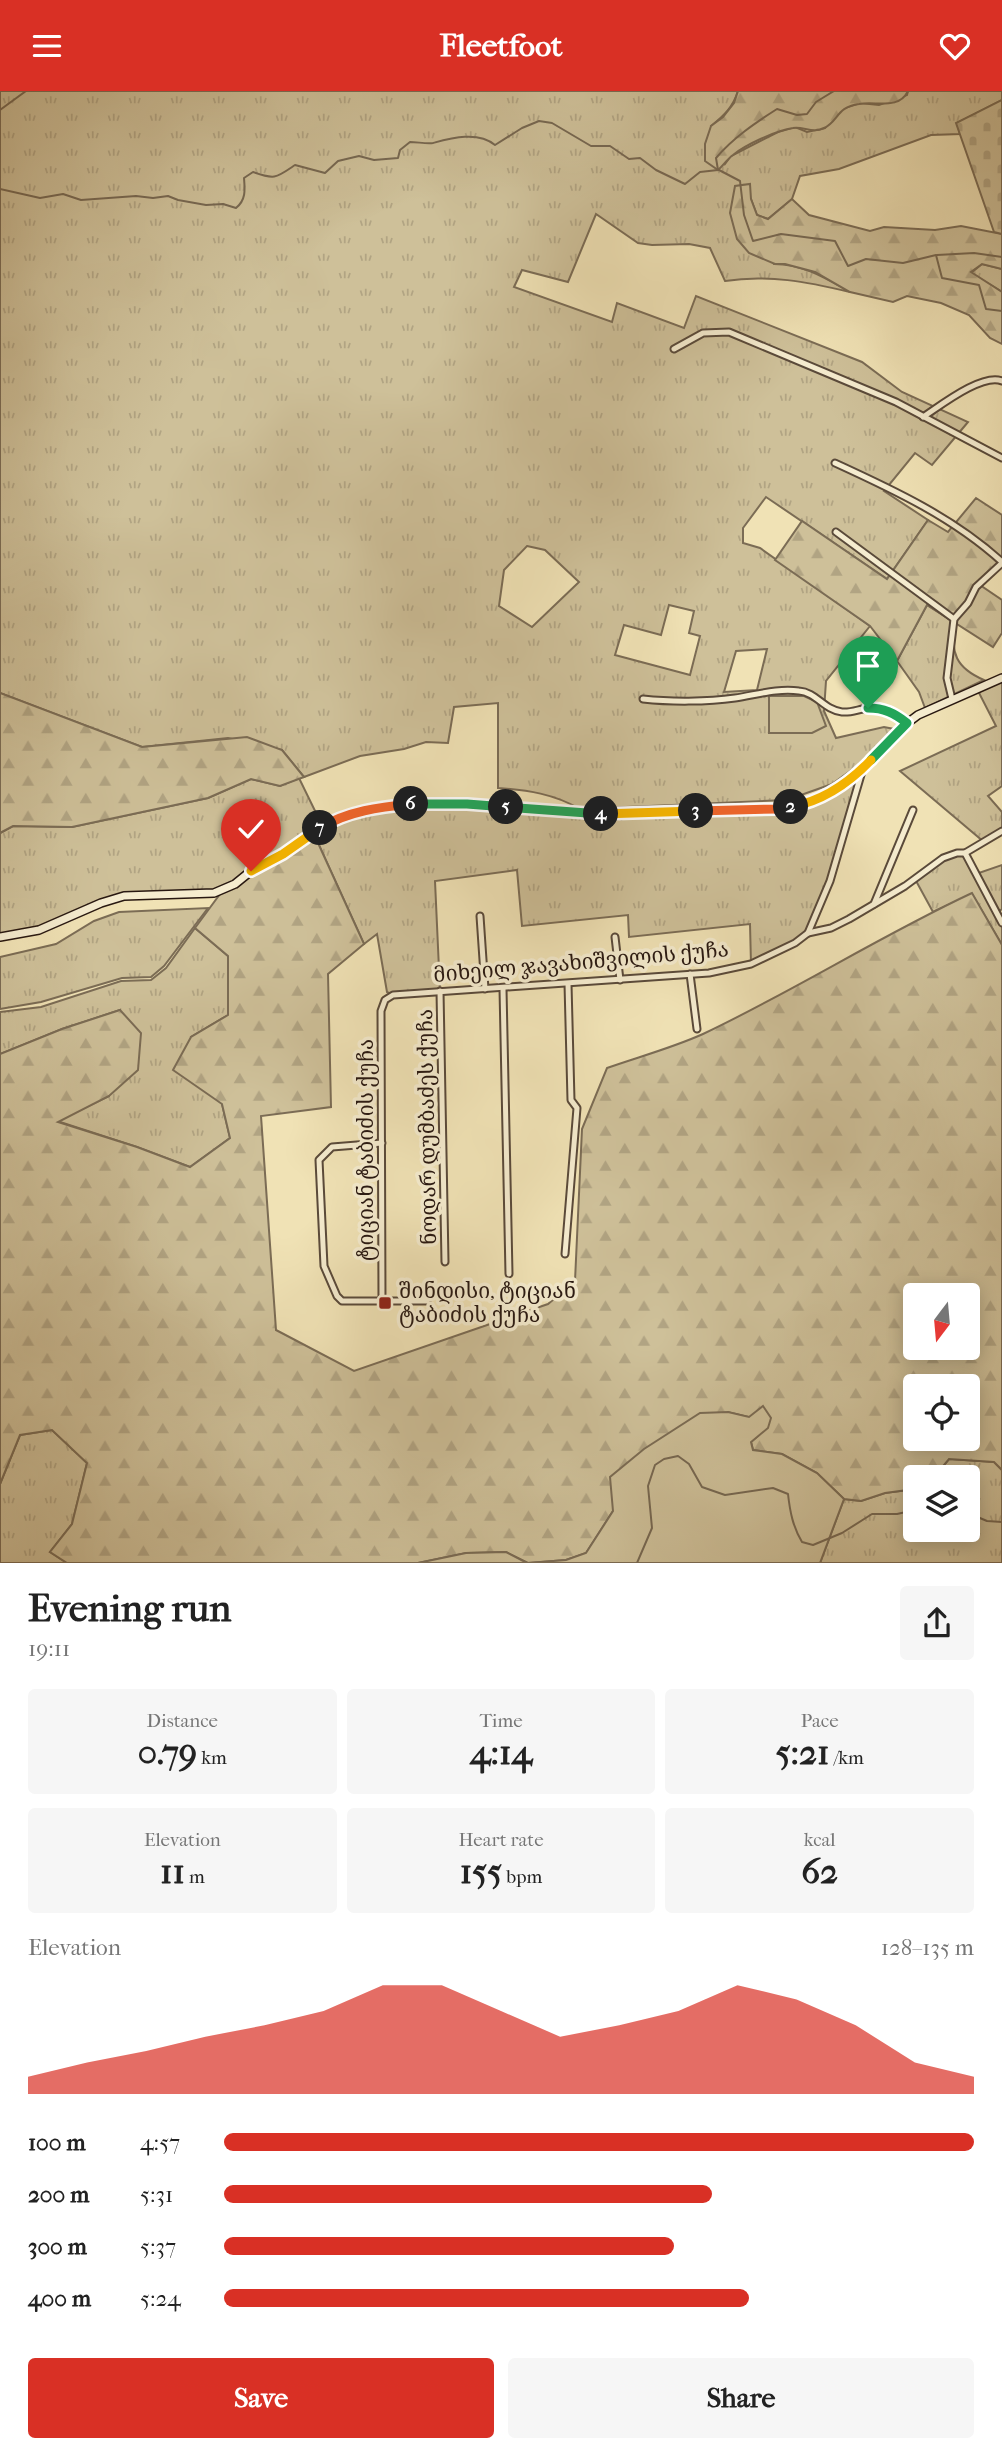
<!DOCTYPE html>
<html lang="en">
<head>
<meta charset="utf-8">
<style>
  body { margin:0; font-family:"IM FELL French Canon","Noto Serif Georgian",serif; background:#f6f6f6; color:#222; height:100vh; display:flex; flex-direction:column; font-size:26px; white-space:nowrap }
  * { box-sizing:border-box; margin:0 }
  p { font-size:23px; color:#767676 }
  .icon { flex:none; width:38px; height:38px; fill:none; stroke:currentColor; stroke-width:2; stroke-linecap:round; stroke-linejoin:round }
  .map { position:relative; height:1472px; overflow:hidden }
  .sheet { display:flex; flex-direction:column; background:#fff; flex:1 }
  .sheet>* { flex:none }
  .needle { width:46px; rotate:196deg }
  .buttons { position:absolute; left:903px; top:1192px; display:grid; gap:14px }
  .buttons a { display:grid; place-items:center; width:77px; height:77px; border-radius:7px; background:#fff; box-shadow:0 4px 18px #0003; font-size:35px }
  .pin { position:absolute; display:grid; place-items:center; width:60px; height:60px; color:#fff; margin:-72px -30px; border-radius:50% 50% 50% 0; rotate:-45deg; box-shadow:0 0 7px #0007 }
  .pin .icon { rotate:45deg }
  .km { position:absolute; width:35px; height:35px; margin:-18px; border-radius:50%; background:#222; color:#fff; font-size:19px; line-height:35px; text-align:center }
  .round { display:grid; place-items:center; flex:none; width:74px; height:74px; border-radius:7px; background:#f6f6f6 }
  .head { display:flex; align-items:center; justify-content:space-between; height:119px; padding:0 28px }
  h1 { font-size:38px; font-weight:700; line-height:52px }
  .metrics { display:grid; grid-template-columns:repeat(3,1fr); gap:10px; height:119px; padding:7px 28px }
  .metrics div { display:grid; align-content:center; border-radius:7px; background:#f6f6f6; text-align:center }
  .metrics b { font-size:35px; font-weight:700 }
  .metrics small { font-size:19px; font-weight:400 }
  .metrics p { font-size:19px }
  .chart { height:196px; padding:14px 28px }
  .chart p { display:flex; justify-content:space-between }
  .chart svg { width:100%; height:126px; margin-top:7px; fill:#d93025; opacity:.7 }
  .primary-button { display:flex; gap:14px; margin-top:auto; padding:14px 28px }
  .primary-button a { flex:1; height:80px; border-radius:7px; background:#d93025; color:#fff; font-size:28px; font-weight:700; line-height:80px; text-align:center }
  .primary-button a+a { background:#f6f6f6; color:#222 }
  ul { padding:0 28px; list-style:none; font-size:23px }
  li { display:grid; grid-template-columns:112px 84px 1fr; align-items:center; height:52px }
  li i { height:18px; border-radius:9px; background:#d93025 }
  header { display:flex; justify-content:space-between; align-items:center; height:91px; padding:0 28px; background:#d93025; color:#fff; font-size:32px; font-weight:700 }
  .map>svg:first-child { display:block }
  .grass { fill:url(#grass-tufts); stroke:#7b6c55; stroke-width:2; fill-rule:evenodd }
  .forest { fill:url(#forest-firs); stroke:#7b6c55; stroke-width:2; fill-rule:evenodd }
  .cemetery { fill:url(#cemetery-stones); stroke:#7b6c55; stroke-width:2 }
  .green { fill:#cec099; stroke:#7b6c55; stroke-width:2 }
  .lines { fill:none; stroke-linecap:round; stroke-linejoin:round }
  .stream { stroke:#776852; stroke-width:2 }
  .minor-casing { stroke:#5a4a3a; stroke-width:9 }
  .secondary-casing { stroke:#281811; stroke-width:10 }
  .minor { stroke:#f5eccf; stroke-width:5 }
  .secondary { stroke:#f5eccf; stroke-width:7 }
  .split-1-casing { stroke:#fff; stroke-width:14 }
  .split-2-casing { stroke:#fff; stroke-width:14 }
  .split-3-casing { stroke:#fff; stroke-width:14 }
  .split-4-casing { stroke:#fff; stroke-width:14 }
  .split-5-casing { stroke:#fff; stroke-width:14 }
  .split-6-casing { stroke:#fff; stroke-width:14 }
  .split-7-casing { stroke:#fff; stroke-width:14 }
  .split-8-casing { stroke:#fff; stroke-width:14 }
  .split-1 { stroke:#22a559; stroke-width:9 }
  .split-2 { stroke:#f5b400; stroke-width:9 }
  .split-3 { stroke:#f0652b; stroke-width:9 }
  .split-4 { stroke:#f5b400; stroke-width:9 }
  .split-5 { stroke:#22a559; stroke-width:9 }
  .split-6 { stroke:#22a559; stroke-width:9 }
  .split-7 { stroke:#f0652b; stroke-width:9 }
  .split-8 { stroke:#f5b400; stroke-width:9 }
  .poi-dot { fill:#8f2418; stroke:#f5eccf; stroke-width:2.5 }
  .labels { text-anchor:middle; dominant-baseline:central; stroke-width:7; stroke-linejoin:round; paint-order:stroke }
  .street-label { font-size:21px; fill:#281811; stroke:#f5eccf }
  .poi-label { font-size:21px; fill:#281811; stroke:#f5eccf; text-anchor:start }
</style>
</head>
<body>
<header><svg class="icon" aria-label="menu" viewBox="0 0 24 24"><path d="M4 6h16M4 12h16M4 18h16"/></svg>Fleetfoot<svg class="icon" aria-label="heart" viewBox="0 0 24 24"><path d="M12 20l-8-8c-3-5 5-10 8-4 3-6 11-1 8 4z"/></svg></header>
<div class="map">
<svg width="1002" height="1472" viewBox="0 0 1002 1472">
  <defs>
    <pattern id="grass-tufts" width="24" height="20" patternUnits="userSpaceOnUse" patternTransform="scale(1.75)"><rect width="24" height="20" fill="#cec099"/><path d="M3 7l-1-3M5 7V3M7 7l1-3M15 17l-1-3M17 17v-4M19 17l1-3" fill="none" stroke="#b1a483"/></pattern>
    <pattern id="forest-firs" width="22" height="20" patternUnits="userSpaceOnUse" patternTransform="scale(1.75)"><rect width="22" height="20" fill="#cec099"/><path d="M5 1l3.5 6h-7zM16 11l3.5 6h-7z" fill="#b1a483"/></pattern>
    <pattern id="cemetery-stones" width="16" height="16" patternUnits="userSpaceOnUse" patternTransform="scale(1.75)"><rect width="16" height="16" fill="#cec099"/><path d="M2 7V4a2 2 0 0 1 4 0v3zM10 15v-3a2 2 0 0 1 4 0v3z" fill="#b1a483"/></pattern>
  </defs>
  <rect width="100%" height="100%" fill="#f0e2b5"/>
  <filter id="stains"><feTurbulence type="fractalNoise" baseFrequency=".00286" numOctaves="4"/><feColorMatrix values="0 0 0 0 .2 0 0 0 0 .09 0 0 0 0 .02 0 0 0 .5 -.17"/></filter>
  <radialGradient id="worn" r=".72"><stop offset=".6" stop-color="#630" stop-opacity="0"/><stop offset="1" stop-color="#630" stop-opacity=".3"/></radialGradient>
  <g class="grass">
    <path d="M0,0H738C733,16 724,25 711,35L725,73L731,65L778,41L795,36L807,41L825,37L842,18L860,12L879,14L907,4L908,0H1002V9L957,32L960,43L931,44L839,78L800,85L792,108L768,128L757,124L751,108L735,95L774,173C803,173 825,187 850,201C808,191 767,183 725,190L710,157L689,153L652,154L638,152L596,123L568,191L522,179L514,196L612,231L617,212L684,237L696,205L862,271L902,301L968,331L932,374L915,362L884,400L928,429L887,488L766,406L743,437V452L760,457L870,535L826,590L824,620L836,647L884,636L894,638L867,668L832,693L787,709L580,718C554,703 528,699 498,697V612L454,616L448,652L426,651L404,658L360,665L304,686L282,659L228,647L142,656L0,602ZM527,455L545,459L579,491L532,536L499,515L504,479ZM669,514L694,520L689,542L700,545L690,584L615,564L624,534L661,544ZM767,558L757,599L724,601L736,560Z"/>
    <path d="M982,173L1002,178V201L971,182Z"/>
    <path d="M927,514L955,532C950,562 956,577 984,589L925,617L919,601L897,570Z"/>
    <path d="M1002,587V695L988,705L1002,721V740L984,751L900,680L996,635L977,598Z"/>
    <path d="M863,677L830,790L808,842L795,852L751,873L750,833L629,846L628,824L522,835L517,779L435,790L440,900L393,904L387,901L377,843L364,853L313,741L223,799L127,804L15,847H0V742L13,735L72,736L208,707L251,688L280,695L299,687L319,728L331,730L345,725L413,713L559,721L777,718L836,699Z"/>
    <path d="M965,762L976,783L1002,774V818L997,822L1002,832V854L972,803L933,821L915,788L943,767Z"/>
    <path d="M208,817L164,875L151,886L122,887L41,911L0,918V866L56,853L94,830L119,821Z"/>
    <path d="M195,837L228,865V924L191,946L222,1013L230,1047L190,1076L137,1056L57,1030L109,1005L120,919L62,938L0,963V921L41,916L121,890L151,889L166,877Z"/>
    <path d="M52,1339L87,1372L72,1433L50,1461L67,1472H0V1393L20,1344Z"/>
    <path d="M949,1368L994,1371L1002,1379V1472H820L844,1408L861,1410L885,1402L915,1398V1438H968V1386H934Z"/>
  </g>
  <g class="forest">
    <path d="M738,0H908C899,19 876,10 859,13C836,16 839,30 824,37C813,43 803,35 793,37C777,39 745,54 733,64C727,68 724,74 718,79L705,70V53L711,35L723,26L734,12Z"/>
    <path d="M750,93L751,108L757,124L768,128L792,108L809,124L870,140L884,136L935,139L961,135L1002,143V178L982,173L971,181L1002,201V253L990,247L969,224L941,212L907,205L893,211L850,201L815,181L785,173H775L749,162L737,148L730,122L735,95Z"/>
    <path d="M976,407L1002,424V468L980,494L1002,509V542L993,556L927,514L897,570L870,535L775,469L802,430L887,488L928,429L948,441Z"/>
    <path d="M0,602L142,656L247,646L282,659L304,686L280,695L251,688L208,707L72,736L13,735L0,742Z"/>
    <path d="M313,741L364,853L328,883L331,1016L261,1025L276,1239L354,1280L548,1213L575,1190L582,1038L607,977C638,966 672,957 703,943C794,900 880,845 972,802L1002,854V1379L994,1371L949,1368L934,1386H915V1398L885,1402L861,1410L844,1408L817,1382L782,1363L753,1359L751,1351L759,1344L749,1326L728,1321L613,1420L586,1462L566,1469L528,1472L506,1461L466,1462L418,1472H67L50,1461L72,1433L87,1372L52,1339L20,1344L0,1393V963L62,938L120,919L141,942L138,979L109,1005L58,1031L137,1056L190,1076L230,1047L222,1013L173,979L191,946L228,924V865L195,837L223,799ZM915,1204H968V1256H915ZM915,1295H968V1348H915Z"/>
  </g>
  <path class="cemetery" d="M1002,9V143L994,141L956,32Z"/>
  <g class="green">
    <path d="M769,605H804L817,611L826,635L812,642H769Z"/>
    <path d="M763,1315L771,1327L768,1337L751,1351L753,1359L782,1363L817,1382L844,1408L820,1472H528L566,1469L586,1462L613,1420L610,1386L644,1358L700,1322L728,1321L749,1326Z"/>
    <path d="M506,1461L527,1472H418L466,1462Z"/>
  </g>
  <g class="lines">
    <g class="stream">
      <path d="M0,19L26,0"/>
      <path d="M718,79L716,67C733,47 755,32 777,18L797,24L807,23L816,11L834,0"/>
      <path d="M719,79L740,90L744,124L753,150L781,143L835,150L848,175L866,168L903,172L936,164L942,187L979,194L986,218L1002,220"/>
      <path d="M0,98L40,107L63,103L81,109L136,105L153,107L168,105L178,109L206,114L223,113L236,117C246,109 245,99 244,87L253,81C275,89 276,87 295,74L325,82L338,70L359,65L374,69L398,67L400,59L410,51C417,51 427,53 433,52C452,47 478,40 495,54L522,37L539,30L552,32L591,55H610L629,68L640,67L656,79L685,93L700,81L718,79"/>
      <path d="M937,164L974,162L1002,166"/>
      <path d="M968,1422L987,1430L1002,1431"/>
      <path d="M637,1472L652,1437L648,1395L655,1374L664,1368L678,1365L689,1373L702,1396L725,1404L773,1397L788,1403C790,1421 793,1436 802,1451L813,1454L842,1442L872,1423H897L915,1419"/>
    </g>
    <defs>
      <g id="minor">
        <path d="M674,258L703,242L729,241L896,311L1002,367"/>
        <path d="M923,326C940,315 982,282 1002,290"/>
        <path d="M835,372C894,399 954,427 1002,471"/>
        <path d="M836,441L954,528"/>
        <path d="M643,608C670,611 707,611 735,607C756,604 777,597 799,600C816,601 824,619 842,621C851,622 859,618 868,617C884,615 896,623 907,632"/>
        <path d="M952,608L947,587L954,528L968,512L976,496L1002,472"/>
        <path d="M965,762L1002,832"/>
        <path d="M874,813L913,719"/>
        <path d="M480,825L485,898"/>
        <path d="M808,842L831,837L849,828L905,795L943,767L957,762H965L1002,740"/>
        <path d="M615,846L620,889"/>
        <path d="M690,883L697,938"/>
        <path d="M503,898L509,1183"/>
        <path d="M440,900L445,1171"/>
        <path d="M382,1052L332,1056L319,1069L324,1175L337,1205L342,1210H427"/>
        <path d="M565,1163L577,1017L571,1009L568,893"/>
        <path d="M382,1209L381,920L385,909L393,904L709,882L751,873L795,852L808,842L830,790L863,677"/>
      </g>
      <path id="secondary" d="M0,846L39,839L101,812L124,805L214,802L235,793L251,780L283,763L331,730L378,716L413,713H467L559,721L648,723L729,718H777L797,715L836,699L851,689L898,639L918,624L1002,587"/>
    </defs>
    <use href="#minor" class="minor-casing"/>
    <use href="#secondary" class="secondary-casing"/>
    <use href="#minor" class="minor"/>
    <use href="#secondary" class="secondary"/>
  </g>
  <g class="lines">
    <defs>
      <path id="split-1" d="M868,617C884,617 894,622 907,632L871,669"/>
      <path id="split-2" d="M791,716C823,710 849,692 871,669"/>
      <path id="split-3" d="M696,720L777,718L791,716"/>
      <path id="split-4" d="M601,723L696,720"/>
      <path id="split-5" d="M506,716L601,723"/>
      <path id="split-6" d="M411,713H467L506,716"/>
      <path id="split-7" d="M320,737C348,720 380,716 411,713"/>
      <path id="split-8" d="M251,780L283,763L320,737"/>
    </defs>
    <use href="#split-1" class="split-1-casing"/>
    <use href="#split-2" class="split-2-casing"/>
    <use href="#split-3" class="split-3-casing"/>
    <use href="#split-4" class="split-4-casing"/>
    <use href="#split-5" class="split-5-casing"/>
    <use href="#split-6" class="split-6-casing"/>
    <use href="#split-7" class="split-7-casing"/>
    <use href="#split-8" class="split-8-casing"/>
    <use href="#split-1" class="split-1"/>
    <use href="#split-2" class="split-2"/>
    <use href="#split-3" class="split-3"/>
    <use href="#split-4" class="split-4"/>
    <use href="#split-5" class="split-5"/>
    <use href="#split-6" class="split-6"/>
    <use href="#split-7" class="split-7"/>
    <use href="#split-8" class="split-8"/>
  </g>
  <rect class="poi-dot" x="378" y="1205" width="14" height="14" rx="3.5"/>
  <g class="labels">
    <g class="street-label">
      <text transform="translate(581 871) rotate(-5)">მიხეილ ჯავახიშვილის ქუჩა</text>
      <text transform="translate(427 1036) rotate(-91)">ნოდარ დუმბაძეს ქუჩა</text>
      <text transform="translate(366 1059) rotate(-90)">ტიციან ტაბიძის ქუჩა</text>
    </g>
    <g class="poi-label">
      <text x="399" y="1200">შინდისი, ტიციან<tspan x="399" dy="24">ტაბიძის ქუჩა</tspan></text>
    </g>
  </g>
  <rect width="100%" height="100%" filter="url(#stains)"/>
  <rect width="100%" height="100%" fill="url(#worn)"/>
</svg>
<div class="buttons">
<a><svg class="needle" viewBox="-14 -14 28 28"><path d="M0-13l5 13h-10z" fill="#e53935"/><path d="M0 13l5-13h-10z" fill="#767676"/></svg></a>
<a><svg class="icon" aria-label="locate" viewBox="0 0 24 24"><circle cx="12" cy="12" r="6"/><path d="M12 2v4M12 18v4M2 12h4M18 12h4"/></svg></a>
<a><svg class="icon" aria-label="layers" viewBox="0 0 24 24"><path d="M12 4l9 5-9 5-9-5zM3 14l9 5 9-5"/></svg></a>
</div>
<div class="pin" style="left:868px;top:617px;background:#1e9e55"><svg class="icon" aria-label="arrive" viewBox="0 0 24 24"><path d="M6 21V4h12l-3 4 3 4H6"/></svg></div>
<div class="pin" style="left:251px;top:780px;background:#d93025"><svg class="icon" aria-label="check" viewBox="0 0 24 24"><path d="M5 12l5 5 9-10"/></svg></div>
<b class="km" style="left:791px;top:716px">2</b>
<b class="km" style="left:696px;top:720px">3</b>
<b class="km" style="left:601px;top:723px">4</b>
<b class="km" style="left:506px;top:716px">5</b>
<b class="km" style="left:411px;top:713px">6</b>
<b class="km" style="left:320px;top:737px">7</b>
</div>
<section class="sheet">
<div class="head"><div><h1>Evening run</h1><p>19:11</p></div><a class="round"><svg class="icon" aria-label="share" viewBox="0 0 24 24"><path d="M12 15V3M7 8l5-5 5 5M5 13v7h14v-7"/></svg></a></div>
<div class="metrics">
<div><p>Distance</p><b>0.79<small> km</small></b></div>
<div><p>Time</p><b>4:14</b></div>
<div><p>Pace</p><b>5:21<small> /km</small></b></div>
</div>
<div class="metrics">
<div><p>Elevation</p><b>11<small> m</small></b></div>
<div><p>Heart rate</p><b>155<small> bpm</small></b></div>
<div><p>kcal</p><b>62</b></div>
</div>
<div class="chart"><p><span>Elevation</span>128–135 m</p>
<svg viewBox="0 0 160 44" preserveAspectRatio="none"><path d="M0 44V38L10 33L20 29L30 24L40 20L50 15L60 6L70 6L80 15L90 24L100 20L110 15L120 6L130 11L140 20L150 33L160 38V44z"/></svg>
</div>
<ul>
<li><b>100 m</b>4:57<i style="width:100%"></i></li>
<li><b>200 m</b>5:31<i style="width:65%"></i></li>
<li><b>300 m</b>5:37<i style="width:60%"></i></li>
<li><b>400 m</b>5:24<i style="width:70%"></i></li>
</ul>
<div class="primary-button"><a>Save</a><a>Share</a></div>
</section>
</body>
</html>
